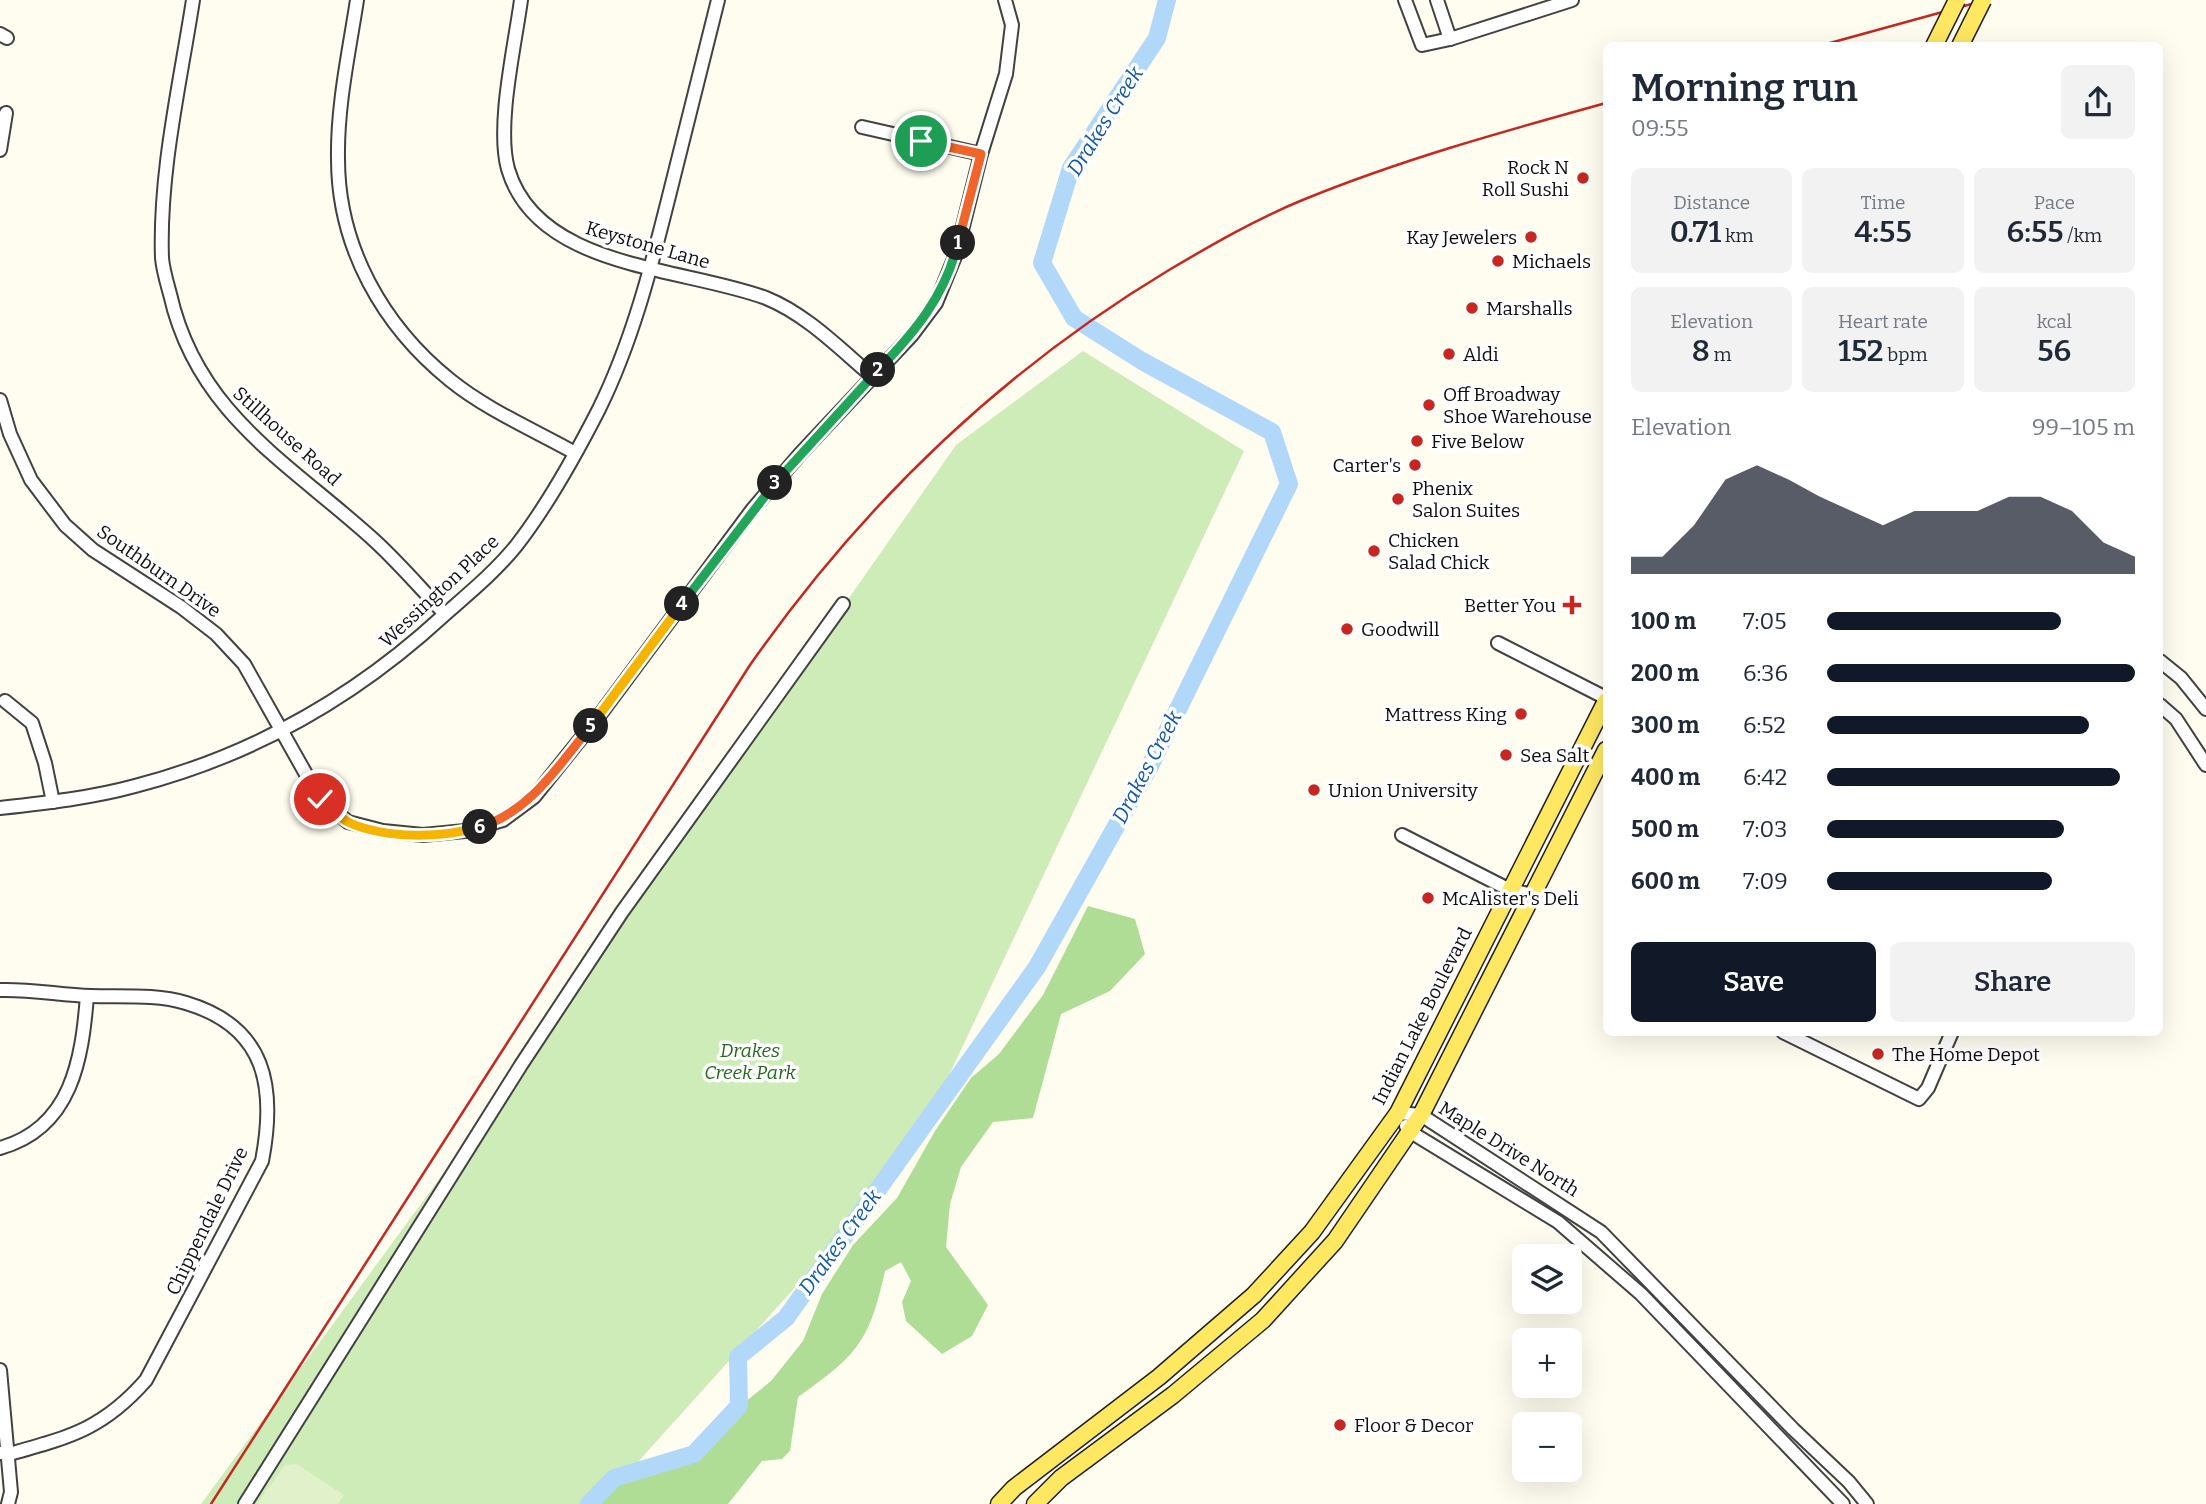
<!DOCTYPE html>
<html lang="en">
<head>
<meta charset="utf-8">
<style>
  body { margin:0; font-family:Bitter,serif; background:#f2f2f3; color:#1f2937; height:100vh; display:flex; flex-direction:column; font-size:26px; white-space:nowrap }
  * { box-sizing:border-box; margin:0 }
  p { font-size:23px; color:#747a83 }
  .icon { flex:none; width:38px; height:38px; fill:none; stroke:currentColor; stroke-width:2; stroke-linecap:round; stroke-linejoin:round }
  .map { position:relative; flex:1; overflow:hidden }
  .drawer { position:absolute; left:1603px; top:42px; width:560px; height:994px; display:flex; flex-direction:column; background:#fff; border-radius:10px; box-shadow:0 7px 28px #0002 }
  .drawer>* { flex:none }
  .buttons { position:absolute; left:1512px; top:1244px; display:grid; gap:14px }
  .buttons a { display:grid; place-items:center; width:70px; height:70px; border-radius:10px; background:#fff; box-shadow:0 7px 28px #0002; font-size:35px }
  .pin { position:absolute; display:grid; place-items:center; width:60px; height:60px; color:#fff; margin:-30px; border:4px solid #fff; border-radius:50%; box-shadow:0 2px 7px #0007 }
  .km { position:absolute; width:35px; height:35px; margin:-18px; border-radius:50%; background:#222; color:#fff; font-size:19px; line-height:35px; text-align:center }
  .round { display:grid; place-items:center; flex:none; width:74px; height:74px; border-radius:10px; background:#f2f2f3 }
  .summary { display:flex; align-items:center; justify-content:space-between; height:119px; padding:0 28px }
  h1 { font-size:38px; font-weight:600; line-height:52px }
  .figures { display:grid; grid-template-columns:repeat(3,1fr); gap:10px; height:119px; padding:7px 28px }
  .figures div { display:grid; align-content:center; border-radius:10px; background:#f2f2f3; text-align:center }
  .figures b { font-size:30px; font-weight:600 }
  .figures small { font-size:19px; font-weight:400 }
  .figures p { font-size:19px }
  .chart { height:196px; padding:14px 28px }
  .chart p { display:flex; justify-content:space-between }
  .chart svg { width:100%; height:126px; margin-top:7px; fill:#111827; opacity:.7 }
  .action { display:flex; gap:14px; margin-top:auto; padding:14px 28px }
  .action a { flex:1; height:80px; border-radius:10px; background:#111827; color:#fff; font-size:28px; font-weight:600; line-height:80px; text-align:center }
  .action a+a { background:#f2f2f3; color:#1f2937 }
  ul { padding:0 28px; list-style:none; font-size:23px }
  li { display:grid; grid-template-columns:112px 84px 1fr; align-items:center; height:52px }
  li i { height:18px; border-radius:9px; background:#111827 }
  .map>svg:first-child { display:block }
  .green { fill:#ceecb8 }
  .forest { fill:#afdd96 }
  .pitch { fill:#e1f2ca }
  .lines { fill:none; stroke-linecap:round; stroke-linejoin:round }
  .river { stroke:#b2d8f9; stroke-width:18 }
  .minor-casing { stroke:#424242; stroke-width:16 }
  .major-casing { stroke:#202020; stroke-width:19 }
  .minor { stroke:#fff; stroke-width:12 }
  .major { stroke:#fee761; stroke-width:16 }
  .rail { stroke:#c62720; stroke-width:2.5 }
  .major-bridge-casing { stroke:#202020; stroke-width:19; stroke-linecap:butt }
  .major-bridge { stroke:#fee761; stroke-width:16 }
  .split-1-casing { stroke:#fff; stroke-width:14 }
  .split-2-casing { stroke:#fff; stroke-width:14 }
  .split-3-casing { stroke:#fff; stroke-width:14 }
  .split-4-casing { stroke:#fff; stroke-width:14 }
  .split-5-casing { stroke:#fff; stroke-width:14 }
  .split-6-casing { stroke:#fff; stroke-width:14 }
  .split-7-casing { stroke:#fff; stroke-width:14 }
  .split-1 { stroke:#f0652b; stroke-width:9 }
  .split-2 { stroke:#22a559; stroke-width:9 }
  .split-3 { stroke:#22a559; stroke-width:9 }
  .split-4 { stroke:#22a559; stroke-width:9 }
  .split-5 { stroke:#f5b400; stroke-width:9 }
  .split-6 { stroke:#f0652b; stroke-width:9 }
  .split-7 { stroke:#f5b400; stroke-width:9 }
  .poi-dot { fill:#c62720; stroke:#fff; stroke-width:2.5 }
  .labels { text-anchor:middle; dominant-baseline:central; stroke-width:7; stroke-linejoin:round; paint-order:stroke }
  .poi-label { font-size:19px; fill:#0f0f0f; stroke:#fff; text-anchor:start }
  .street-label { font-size:19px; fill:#0f0f0f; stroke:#fff }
  .park-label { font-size:19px; font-style:italic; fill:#246a1b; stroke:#fff }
  .water-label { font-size:21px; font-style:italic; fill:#1158a7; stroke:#fff }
</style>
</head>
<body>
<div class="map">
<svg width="2206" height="1504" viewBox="0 0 2206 1504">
  <rect width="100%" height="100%" fill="#fffdf0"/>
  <path class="green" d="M1083,351L1244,451L908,1162L600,1504H201L511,1081L956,445Z"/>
  <path class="forest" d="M1088,906L1135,919L1145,954L1110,991L1061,1014L1033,1118L993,1122L961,1167L950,1204L946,1247L988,1305L972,1336L942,1354L906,1321L902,1302L911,1281L901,1262L885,1271C869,1343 857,1355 798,1397L790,1451L782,1459L762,1461L728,1504H589L614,1478L694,1454L739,1407L771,1381L803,1341L822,1294L853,1245L897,1198L935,1131L971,1078L999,1054L1043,995Z"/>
  <path class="pitch" d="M297,1464L344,1495L338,1504H257L285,1465Z"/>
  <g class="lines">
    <path class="river" d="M589,1504L614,1478L694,1454L739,1406L738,1357L786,1318L1037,967L1151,764L1289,484L1272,432L1142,361L1074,318L1042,263L1071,168L1157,38L1167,0"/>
    <defs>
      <g id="minor">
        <path d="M193,0C180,84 159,173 162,258C163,270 167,283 170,294C197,415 291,464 375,541C400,564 422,590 445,614"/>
        <path d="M357,0C349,52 337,106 338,159C338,247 383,326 450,380C487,410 534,430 575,453"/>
        <path d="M521,0C515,45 496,126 508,169C537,269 683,267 766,298C806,314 840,349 872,376"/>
        <path d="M1405,0L1422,45L1450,39"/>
        <path d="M1437,0L1450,39L1572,0"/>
        <path d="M0,34L7,38"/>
        <path d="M862,127L981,154"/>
        <path d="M0,150L6,113"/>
        <path d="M0,400L10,434L31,480L65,525L93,550L181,607L216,634L244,664L320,799L348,822L383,831L423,835L465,831L503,820L534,797L599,716L752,510L801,453L912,335L936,303L956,254L981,154L1006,74L1012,25L1005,0"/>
        <path d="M1498,643L1606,698"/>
        <path d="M2160,661L2181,678L2206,709"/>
        <path d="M5,701L32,723L45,763L53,802"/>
        <path d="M2160,705L2176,719L2206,765"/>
        <path d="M0,808C45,803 91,798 135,786C251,756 355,697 443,616C468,594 494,573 516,546C548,505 575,456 599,409C632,342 651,268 669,196C686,130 702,65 718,0"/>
        <path d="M1402,835L1510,890L1533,895"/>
        <path d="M0,990C31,989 60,995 91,996C122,997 156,994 186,1003C267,1027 276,1088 262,1161L146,1380C103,1429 70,1437 9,1454L0,1453"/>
        <path d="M1783,1032L1919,1099L1928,1088L1952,1032"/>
        <path d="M1398,1113L1421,1115L1601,1232L1793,1429L1849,1482L1867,1504"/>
        <path d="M1406,1126L1409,1131L1558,1222L1641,1294L1843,1504"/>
        <path d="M0,1148C72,1128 82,1059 87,996"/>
        <path d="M0,1370L11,1492L8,1504"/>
        <path d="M245,1504L521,1065L622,912L843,604"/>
      </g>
      <g id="major">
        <path d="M999,1504L1014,1488L1159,1377L1254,1295L1312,1232L1398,1113L1606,701"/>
        <path d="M1035,1504L1061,1478L1173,1395L1263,1320L1335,1241L1421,1115L1606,750"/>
      </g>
    </defs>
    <use href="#minor" class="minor-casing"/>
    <use href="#major" class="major-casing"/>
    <use href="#minor" class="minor"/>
    <use href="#major" class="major"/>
    <g class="rail">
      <path d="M1819,46L1986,0"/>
      <path d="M211,1504L750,665C862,505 1001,371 1169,270C1213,244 1258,218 1305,199C1403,159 1505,131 1606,103"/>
    </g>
    <defs>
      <g id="major-bridge">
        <path d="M1934,46L1957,0"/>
        <path d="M1960,46L1983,0"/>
      </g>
    </defs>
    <use href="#major-bridge" class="major-bridge-casing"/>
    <use href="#major-bridge" class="major-bridge"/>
  </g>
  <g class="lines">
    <defs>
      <path id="split-1" d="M921,141L981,154L958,243"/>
      <path id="split-2" d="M878,370C915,332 945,296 958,243"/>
      <path id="split-3" d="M775,483L878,370"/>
      <path id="split-4" d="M682,604L775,483"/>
      <path id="split-5" d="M591,726L682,604"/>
      <path id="split-6" d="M480,827C531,811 558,766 591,726"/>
      <path id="split-7" d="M320,799C329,806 339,818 350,823C387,839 442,838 480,827"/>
    </defs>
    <use href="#split-1" class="split-1-casing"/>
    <use href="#split-2" class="split-2-casing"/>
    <use href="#split-3" class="split-3-casing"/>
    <use href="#split-4" class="split-4-casing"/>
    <use href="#split-5" class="split-5-casing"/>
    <use href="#split-6" class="split-6-casing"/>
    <use href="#split-7" class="split-7-casing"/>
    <use href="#split-1" class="split-1"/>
    <use href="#split-2" class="split-2"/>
    <use href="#split-3" class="split-3"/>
    <use href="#split-4" class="split-4"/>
    <use href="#split-5" class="split-5"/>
    <use href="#split-6" class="split-6"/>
    <use href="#split-7" class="split-7"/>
  </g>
  <g class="poi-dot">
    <circle cx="1583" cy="178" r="7"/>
    <circle cx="1531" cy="237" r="7"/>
    <circle cx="1498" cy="261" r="7"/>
    <circle cx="1472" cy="308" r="7"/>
    <circle cx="1449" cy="354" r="7"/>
    <circle cx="1429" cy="405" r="7"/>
    <circle cx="1417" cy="441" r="7"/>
    <circle cx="1415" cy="465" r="7"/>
    <circle cx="1398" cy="499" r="7"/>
    <circle cx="1374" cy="551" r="7"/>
    <path d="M1568.5 594.5h7v7h7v7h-7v7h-7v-7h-7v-7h7z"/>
    <circle cx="1347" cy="629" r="7"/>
    <circle cx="1521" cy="714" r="7"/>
    <circle cx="1506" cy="755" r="7"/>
    <circle cx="1314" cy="790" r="7"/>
    <circle cx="1428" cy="898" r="7"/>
    <circle cx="1878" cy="1054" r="7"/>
    <circle cx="1340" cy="1425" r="7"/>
  </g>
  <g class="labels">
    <g class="poi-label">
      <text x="1569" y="167" text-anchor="end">Rock N<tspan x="1569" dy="22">Roll Sushi</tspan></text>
      <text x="1517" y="237" text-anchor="end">Kay Jewelers</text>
      <text x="1512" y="261">Michaels</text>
      <text x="1486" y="308">Marshalls</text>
      <text x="1463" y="354">Aldi</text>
      <text x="1443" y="394">Off Broadway<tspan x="1443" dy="22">Shoe Warehouse</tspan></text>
      <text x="1431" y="441">Five Below</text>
      <text x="1401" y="465" text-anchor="end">Carter's</text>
      <text x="1412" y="488">Phenix<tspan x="1412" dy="22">Salon Suites</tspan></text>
      <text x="1388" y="540">Chicken<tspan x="1388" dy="22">Salad Chick</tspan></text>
      <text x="1556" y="605" text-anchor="end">Better You</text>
      <text x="1361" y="629">Goodwill</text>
      <text x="1507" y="714" text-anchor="end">Mattress King</text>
      <text x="1520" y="755">Sea Salt</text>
      <text x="1328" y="790">Union University</text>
      <text x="1442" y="898">McAlister's Deli</text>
      <text x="1892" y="1054">The Home Depot</text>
      <text x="1354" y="1425">Floor &amp; Decor</text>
    </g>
    <g class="street-label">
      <text transform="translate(648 245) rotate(16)">Keystone Lane</text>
      <text transform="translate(287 436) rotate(42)">Stillhouse Road</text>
      <text transform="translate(159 571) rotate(35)">Southburn Drive</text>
      <text transform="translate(439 591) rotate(-43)">Wessington Place</text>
      <text transform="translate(1422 1016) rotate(-63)">Indian Lake Boulevard</text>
      <text transform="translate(1509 1149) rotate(32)">Maple Drive North</text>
      <text transform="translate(207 1221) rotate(-64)">Chippendale Drive</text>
    </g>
    <g class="park-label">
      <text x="750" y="1050">Drakes<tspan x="750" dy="22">Creek Park</tspan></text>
    </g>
    <g class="water-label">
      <text transform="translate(1105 121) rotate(-58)">Drakes Creek</text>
      <text transform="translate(1147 767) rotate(-62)">Drakes Creek</text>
      <text transform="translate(840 1242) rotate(-54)">Drakes Creek</text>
    </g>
  </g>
</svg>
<div class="buttons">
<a><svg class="icon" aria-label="layers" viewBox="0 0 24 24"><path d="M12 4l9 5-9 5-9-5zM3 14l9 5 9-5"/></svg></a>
<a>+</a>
<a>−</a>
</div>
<div class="pin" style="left:921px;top:141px;background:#1e9e55"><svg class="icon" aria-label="arrive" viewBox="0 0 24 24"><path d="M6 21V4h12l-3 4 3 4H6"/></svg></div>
<div class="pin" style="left:320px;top:799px;background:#d93025"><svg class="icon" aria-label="check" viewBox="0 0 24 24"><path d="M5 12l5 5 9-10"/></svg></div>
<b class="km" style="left:958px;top:243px">1</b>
<b class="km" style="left:878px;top:370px">2</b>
<b class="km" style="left:775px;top:483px">3</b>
<b class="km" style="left:682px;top:604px">4</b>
<b class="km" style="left:591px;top:726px">5</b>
<b class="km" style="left:480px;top:827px">6</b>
<section class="drawer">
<div class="summary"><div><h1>Morning run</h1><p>09:55</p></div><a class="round"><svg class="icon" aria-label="share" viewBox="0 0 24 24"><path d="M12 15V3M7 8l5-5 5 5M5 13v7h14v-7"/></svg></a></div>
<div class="figures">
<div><p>Distance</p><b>0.71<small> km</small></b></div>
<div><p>Time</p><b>4:55</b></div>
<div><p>Pace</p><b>6:55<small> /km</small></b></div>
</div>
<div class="figures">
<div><p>Elevation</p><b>8<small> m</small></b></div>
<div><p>Heart rate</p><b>152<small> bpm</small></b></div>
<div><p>kcal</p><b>56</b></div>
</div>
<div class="chart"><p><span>Elevation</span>99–105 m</p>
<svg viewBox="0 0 160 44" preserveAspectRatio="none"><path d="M0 44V38L10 38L20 27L30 11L40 6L50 11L60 17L70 22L80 27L90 22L100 22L110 22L120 17L130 17L140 22L150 33L160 38V44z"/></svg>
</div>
<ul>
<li><b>100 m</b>7:05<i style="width:76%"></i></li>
<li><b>200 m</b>6:36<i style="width:100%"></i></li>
<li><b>300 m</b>6:52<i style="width:85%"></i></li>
<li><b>400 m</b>6:42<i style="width:95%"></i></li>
<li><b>500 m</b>7:03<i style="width:77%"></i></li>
<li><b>600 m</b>7:09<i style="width:73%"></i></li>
</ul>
<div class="action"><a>Save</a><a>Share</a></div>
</section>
</div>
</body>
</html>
